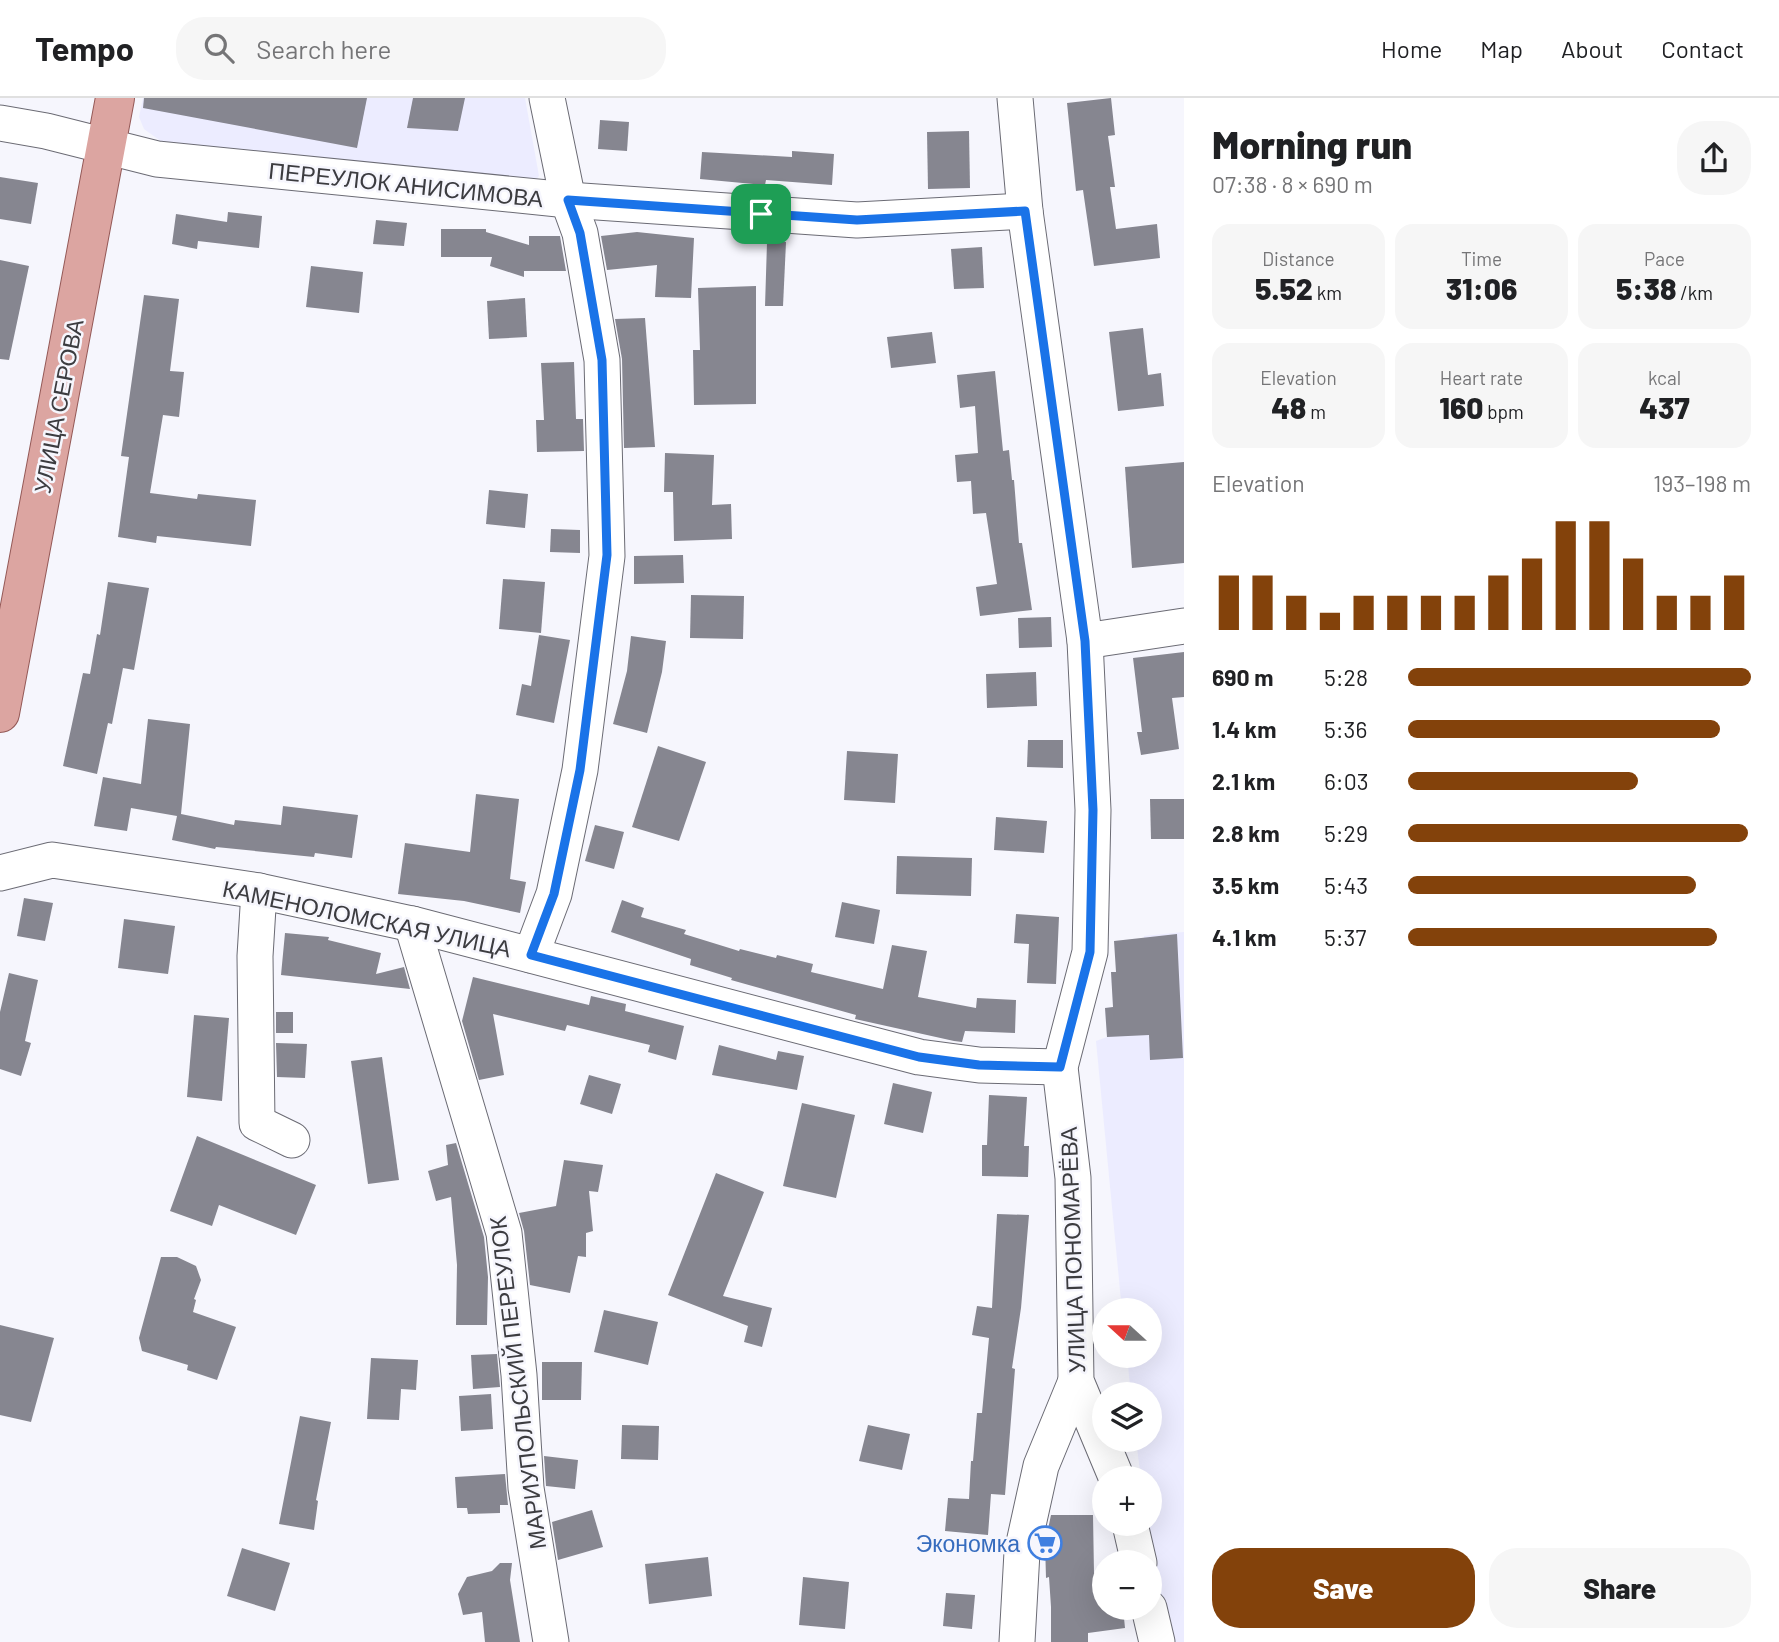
<!DOCTYPE html>
<html lang="en">
<head>
<meta charset="utf-8">
<style>
  body { margin:0; font-family:Barlow,sans-serif; background:#f6f6f6; color:#202124; height:100vh; display:flex; flex-direction:column; font-size:26px; white-space:nowrap }
  * { box-sizing:border-box; margin:0 }
  p { font-size:23px; color:#757577 }
  .icon { flex:none; width:38px; height:38px; fill:none; stroke:currentColor; stroke-width:2; stroke-linecap:round; stroke-linejoin:round }
  .map { position:relative; flex:1; overflow:hidden }
  .sheet { display:flex; flex-direction:column; background:#fff; width:595px }
  .sheet>* { flex:none }
  .needle { width:46px; rotate:291deg }
  .tools { position:absolute; left:1092px; top:1200px; display:grid; gap:14px }
  .tools a { display:grid; place-items:center; width:70px; height:70px; border-radius:50%; background:#fff; box-shadow:0 7px 28px #0002; font-size:35px }
  .pin { position:absolute; display:grid; place-items:center; width:60px; height:60px; color:#fff; margin:-30px; border-radius:14px; box-shadow:0 4px 10px #0006 }
  .round { display:grid; place-items:center; flex:none; width:74px; height:74px; border-radius:28px; background:#f6f6f6 }
  .summary { display:flex; align-items:center; justify-content:space-between; height:119px; padding:0 28px }
  h1 { font-size:38px; font-weight:800; line-height:52px }
  .figures { display:grid; grid-template-columns:repeat(3,1fr); gap:10px; height:119px; padding:7px 28px }
  .figures div { display:grid; align-content:center; border-radius:18px; background:#f6f6f6; text-align:center }
  .figures b { font-size:30px; font-weight:800 }
  .figures small { font-size:19px; font-weight:400 }
  .figures p { font-size:19px }
  .chart { height:196px; padding:14px 28px }
  .chart p { display:flex; justify-content:space-between }
  .chart svg { width:100%; height:126px; margin-top:7px; stroke:#83420b; stroke-width:6 }
  .cta { display:flex; gap:14px; margin-top:auto; padding:14px 28px }
  .cta a { flex:1; height:80px; border-radius:28px; background:#83420b; color:#fff; font-size:28px; font-weight:800; line-height:80px; text-align:center }
  .cta a+a { background:#f6f6f6; color:#202124 }
  ul { padding:0 28px; list-style:none; font-size:23px }
  li { display:grid; grid-template-columns:112px 84px 1fr; align-items:center; height:52px }
  li i { height:18px; border-radius:9px; background:#83420b }
  header { display:flex; align-items:center; gap:42px; box-sizing:border-box; height:98px; padding:0 35px; background:#fff; border-bottom:2px solid #e0e0e0 }
  header strong { font-size:33px }
  nav { display:flex; gap:38px; margin-inline-start:auto; font-size:24px }
  .search { width:490px; height:63px; background:#f6f6f6; display:flex; align-items:center; gap:18px; box-sizing:border-box; padding:0 24px; border-radius:28px; color:#757577; font-size:26px }
  main { display:flex; flex:1; min-height:0 }
  .map>svg:first-child { display:block }
  .built { fill:#ececff }
  .building { fill:#868690 }
  .lines { fill:none; stroke-linecap:round; stroke-linejoin:round }
  .minor-casing { stroke:#6b6b74; stroke-width:37 }
  .major-casing { stroke:#945957; stroke-width:40 }
  .minor { stroke:#fff; stroke-width:35 }
  .major { stroke:#dca5a1; stroke-width:38 }
  .route-casing { stroke:#fff; stroke-width:14 }
  .route { stroke:#1a73e8; stroke-width:9 }
  .labels { text-anchor:middle; dominant-baseline:central; stroke-width:5; stroke-linejoin:round; paint-order:stroke }
  .street-label { font-size:23px; fill:#3c3c40; stroke:#f6f6fd }
  .shop-label { font-size:23px; fill:#366cbe; stroke:#f6f6fd; text-anchor:end }
</style>
</head>
<body>
<header>
<strong>Tempo</strong>
<div class="search"><svg class="icon" aria-label="search" viewBox="0 0 24 24"><circle cx="10" cy="10" r="6"/><path d="M15 15l6 6"/></svg>Search here</div>
<nav><a>Home</a><a>Map</a><a>About</a><a>Contact</a></nav>
</header>
<main>
<div class="map">
<svg width="1184" height="1544" viewBox="0 0 1184 1544">
  <rect width="100%" height="100%" fill="#f6f6fd"/>
  <g class="built">
    <path d="M143,0H525L539,78L528,90L162,44L144,31L139,19Z"/>
    <path d="M1184,834V1544H1167L1154,1489L1146,1426H1150V1381H1141L1136,1342H1150V1297H1131L1127,1258H1150V1213H1122L1096,943L1107,939L1105,910L1113,909L1111,874L1145,872L1144,838Z"/>
  </g>
  <g class="building">
    <path d="M144,0H367L357,50L143,10Z"/>
    <path d="M413,0H465L458,33L407,30Z"/>
    <path d="M1111,0L1115,37L1108,38L1115,89H1110L1116,131L1157,126L1160,160L1094,168L1083,92L1076,93L1067,5Z"/>
    <path d="M600,22L629,24L627,53L598,51Z"/>
    <path d="M969,33L970,90L928,91L927,34Z"/>
    <path d="M792,53L834,56L832,87L766,82L765,87L700,81L702,54L792,59Z"/>
    <path d="M0,79L38,85L31,126L0,121Z"/>
    <path d="M228,114L262,118L259,150L198,143L197,151L172,146L176,116L227,124Z"/>
    <path d="M376,122L407,125L404,148L373,146Z"/>
    <path d="M441,131H486V134L529,147V138H560L566,173H524V179L490,168L492,159H441Z"/>
    <path d="M637,134L694,140L691,200L655,199L657,167L607,172L601,138Z"/>
    <path d="M767,144H786L783,208H765Z"/>
    <path d="M982,149L984,190L954,191L951,151Z"/>
    <path d="M0,162L29,168L9,262L0,261Z"/>
    <path d="M311,168L363,174L359,215L306,209Z"/>
    <path d="M756,188V306L694,307L693,252H700L698,190Z"/>
    <path d="M144,197L179,201L170,273L184,274L179,319L163,317L150,395L197,401L198,396L256,402L251,448L157,438L156,445L118,439L129,359L121,358Z"/>
    <path d="M525,200L527,239L489,241L487,203Z"/>
    <path d="M645,220L655,349L624,350L622,261L615,221Z"/>
    <path d="M1143,230L1148,277L1161,275L1164,308L1118,313L1109,234Z"/>
    <path d="M932,234L936,265L891,270L887,239Z"/>
    <path d="M574,264L576,321H583L584,353L537,354L536,322H544L541,265Z"/>
    <path d="M995,273L1003,353L1009,352L1012,382H1014L1019,445H1022L1032,512L980,518L976,489L997,486L986,415L973,416L971,383L957,384L955,357L978,355L975,308L960,310L957,277Z"/>
    <path d="M665,355L714,357L712,407L731,406L732,441L674,443L673,394H664Z"/>
    <path d="M1184,364V465L1132,470L1125,369Z"/>
    <path d="M489,392L528,396L525,430L486,426Z"/>
    <path d="M551,431L580,432V455L550,454Z"/>
    <path d="M683,457L684,485L634,486V458Z"/>
    <path d="M503,481L545,484L541,535L499,531Z"/>
    <path d="M108,484L149,490L134,572L123,570L112,626L108,625L97,676L63,668L83,575L90,576L97,536L100,537Z"/>
    <path d="M691,497L744,498L743,541L690,540Z"/>
    <path d="M1051,519L1052,549L1019,550L1018,520Z"/>
    <path d="M539,537L570,542L554,625L516,617L522,586L531,588Z"/>
    <path d="M631,538L666,543L662,574L647,635L613,626L627,573Z"/>
    <path d="M1184,554V599L1172,600L1179,651L1141,657L1137,634H1142L1133,560Z"/>
    <path d="M1036,574L1037,608L987,610L986,576Z"/>
    <path d="M148,621L190,626L181,716L234,727L235,722L281,727L283,708L358,717L352,760L315,755L314,759L216,749L215,751L172,742L177,718L131,710L127,733L94,728L103,679L141,686Z"/>
    <path d="M1028,642H1063V670L1027,669Z"/>
    <path d="M658,648L706,664L679,743L632,729Z"/>
    <path d="M847,653L898,656L895,705L844,702Z"/>
    <path d="M476,696L519,701L510,781L526,784L520,815L464,803L398,796L405,745L470,754Z"/>
    <path d="M1150,701H1184V741H1151Z"/>
    <path d="M996,719L1047,723L1044,755L994,752Z"/>
    <path d="M595,727L624,734L614,771L585,763Z"/>
    <path d="M897,758L972,760L971,798L896,796Z"/>
    <path d="M24,800L53,805L45,843L17,838Z"/>
    <path d="M622,802L644,810L641,819L686,832L684,836L739,853L740,851L776,860L777,857L813,866L811,874L883,891L892,847L927,853L918,899L976,910L977,900L1016,902L1015,935L965,933L962,944L954,943L855,921L856,917L731,882L732,880L690,867L691,861L611,834Z"/>
    <path d="M842,804L880,812L874,846L835,839Z"/>
    <path d="M1016,816L1059,819L1056,886L1027,885L1029,846L1014,845Z"/>
    <path d="M124,821L175,828L168,876L118,870Z"/>
    <path d="M285,835L329,839L328,842L381,855L376,876L404,869L410,891L281,877Z"/>
    <path d="M1177,836L1183,960L1150,962L1149,937L1107,939L1105,910L1113,909L1111,874H1116L1114,843Z"/>
    <path d="M9,875L38,882L25,943L31,945L21,978L0,971V914Z"/>
    <path d="M473,879L589,907L591,898L626,906L625,913L684,928L676,962L648,954L650,947L567,927L565,933L493,916L504,977L479,982L462,923Z"/>
    <rect x="276" y="914" width="17" height="21"/>
    <path d="M194,917L229,920L222,1003L187,999Z"/>
    <path d="M276,945L307,946L305,980L277,979Z"/>
    <path d="M719,947L776,962L778,953L804,958L797,992L712,977Z"/>
    <path d="M382,959L399,1082L368,1086L351,963Z"/>
    <path d="M589,977L621,986L612,1016L580,1006Z"/>
    <path d="M893,985L932,994L923,1035L884,1026Z"/>
    <path d="M989,997L1027,999L1024,1048H1029L1028,1079L982,1078V1047H987Z"/>
    <path d="M802,1005L855,1017L836,1100L783,1088Z"/>
    <path d="M197,1038L316,1087L296,1137L219,1107L212,1128L170,1113Z"/>
    <path d="M456,1045L484,1139L488,1179L487,1227H456L457,1167L451,1099L436,1103L428,1073L448,1067L446,1047Z"/>
    <path d="M564,1062L603,1067L598,1094L589,1093L593,1133L586,1135V1159L578,1158L570,1195L530,1187L524,1133L519,1115L556,1108Z"/>
    <path d="M716,1075L764,1094L723,1198L772,1210L762,1249L744,1244L748,1228L668,1197Z"/>
    <path d="M997,1116L1029,1117L1021,1210L1012,1270L1015,1271L1005,1397L991,1396L988,1437L945,1433L948,1400L969,1401L971,1363H973L977,1315H982L989,1240L972,1237L977,1208L992,1210Z"/>
    <path d="M161,1159H177L196,1168L201,1182L194,1201L196,1202L193,1214L236,1229L217,1282L187,1272L188,1267L142,1253L139,1240Z"/>
    <path d="M604,1212L658,1224L648,1267L594,1254Z"/>
    <path d="M0,1227L54,1240L31,1324L0,1317Z"/>
    <path d="M497,1256L500,1289L473,1291L471,1257Z"/>
    <path d="M371,1260L418,1262L416,1292L401,1291L399,1322L367,1321Z"/>
    <path d="M542,1264H582L581,1302H542Z"/>
    <path d="M491,1296L493,1331L461,1333L459,1298Z"/>
    <path d="M300,1318L331,1324L316,1402L318,1403L314,1432L279,1426Z"/>
    <path d="M622,1327L659,1328L658,1362L621,1361Z"/>
    <path d="M868,1327L910,1336L902,1372L859,1363Z"/>
    <path d="M544,1358L578,1362L575,1391L546,1388Z"/>
    <path d="M505,1376L508,1407H500V1415L468,1416L467,1410H457L455,1379Z"/>
    <path d="M592,1412L603,1449L558,1462L552,1424Z"/>
    <path d="M1051,1417H1093L1094,1475L1104,1474V1510H1123L1125,1530L1088,1535V1544H1051V1509L1049,1479L1046,1480L1045,1445Z"/>
    <path d="M242,1450L290,1465L275,1513L227,1498Z"/>
    <path d="M708,1459L712,1498L649,1506L645,1466Z"/>
    <path d="M500,1465H512L510,1482L520,1544H485L482,1514L463,1517L458,1496L467,1479L492,1473Z"/>
    <path d="M803,1479L849,1484L845,1531L799,1527Z"/>
    <path d="M946,1495L975,1497L972,1531L943,1528Z"/>
  </g>
  <g class="lines">
    <defs>
      <g id="minor">
        <path d="M1015,0L1025,113L1085,543L1093,712L1090,854L1060,969L1073,1080L1076,1283L1117,1381"/>
        <path d="M0,25L46,33L157,61L568,102L857,122L1025,113"/>
        <path d="M1085,543L1184,528"/>
        <path d="M0,775L52,762L259,793L412,826L919,959L979,967L1060,969"/>
        <path d="M259,793L255,858L257,1025L292,1042"/>
        <path d="M412,826L504,1135L519,1277L526,1390L551,1544"/>
        <path d="M531,857L554,796L580,672L607,458L602,262L580,135L568,102L547,0"/>
        <path d="M1130,1426L1139,1465"/>
        <path d="M1149,1510L1157,1544"/>
        <path d="M1017,1544L1022,1454L1041,1368L1076,1283"/>
      </g>
      <path id="major" d="M0,615L115,0"/>
    </defs>
    <use href="#minor" class="minor-casing"/>
    <use href="#major" class="major-casing"/>
    <use href="#minor" class="minor"/>
    <use href="#major" class="major"/>
  </g>
  <g class="lines">
    <defs>
      <path id="route" d="M568,102L857,122L1025,113L1085,543L1093,712L1090,854L1060,969L979,967L919,959L531,857L554,796L580,672L607,457L602,262L580,135Z"/>
    </defs>
    <use href="#route" class="route-casing"/>
    <use href="#route" class="route"/>
  </g>
  <defs>
    <symbol id="supermarket-ring" viewBox="-11 -11 22 22"><circle r="9.5" fill="#f6f6fd" stroke="#3f7fe0" stroke-width="1.5"/><path d="M-6-5.5h2.5l.6 2H6L4.5 2H-2.5L-4.4-4H-6ZM-1.5 3.2a1.3 1.3 0 1 0 .1 0ZM3 3.2a1.3 1.3 0 1 0 .1 0Z" fill="#3f7fe0"/></symbol>
  </defs>
  <g fill-rule="evenodd">
    <use href="#supermarket-ring" x="1026" y="1426" width="38" height="38"/>
  </g>
  <g class="labels">
    <g class="street-label">
      <text transform="translate(406 86) rotate(6)">ПЕРЕУЛОК АНИСИМОВА</text>
      <text transform="translate(58 308) rotate(-79)">УЛИЦА СЕРОВА</text>
      <text transform="translate(367 820) rotate(12)">КАМЕНОЛОМСКАЯ УЛИЦА</text>
      <text transform="translate(1072 1152) rotate(-92)">УЛИЦА ПОНОМАРЁВА</text>
      <text transform="translate(517 1285) rotate(-97)">МАРИУПОЛЬСКИЙ ПЕРЕУЛОК</text>
    </g>
    <g class="shop-label">
      <text x="1020" y="1445">Экономка</text>
    </g>
  </g>
</svg>
<div class="tools">
<a><svg class="needle" viewBox="-14 -14 28 28"><path d="M0-13l5 13h-10z" fill="#e53935"/><path d="M0 13l5-13h-10z" fill="#757577"/></svg></a>
<a><svg class="icon" aria-label="layers" viewBox="0 0 24 24"><path d="M12 4l9 5-9 5-9-5zM3 14l9 5 9-5"/></svg></a>
<a>+</a>
<a>−</a>
</div>
<div class="pin" style="left:761px;top:116px;background:#1e9e55"><svg class="icon" aria-label="arrive" viewBox="0 0 24 24"><path d="M6 21V4h12l-3 4 3 4H6"/></svg></div>
</div>
<section class="sheet">
<div class="summary"><div><h1>Morning run</h1><p>07:38 · 8 × 690 m</p></div><a class="round"><svg class="icon" aria-label="share" viewBox="0 0 24 24"><path d="M12 15V3M7 8l5-5 5 5M5 13v7h14v-7"/></svg></a></div>
<div class="figures">
<div><p>Distance</p><b>5.52<small> km</small></b></div>
<div><p>Time</p><b>31:06</b></div>
<div><p>Pace</p><b>5:38<small> /km</small></b></div>
</div>
<div class="figures">
<div><p>Elevation</p><b>48<small> m</small></b></div>
<div><p>Heart rate</p><b>160<small> bpm</small></b></div>
<div><p>kcal</p><b>437</b></div>
</div>
<div class="chart"><p><span>Elevation</span>193–198 m</p>
<svg viewBox="0 0 160 44" preserveAspectRatio="none"><path d="M5 44V25M15 44V25M25 44V32M35 44V38M45 44V32M55 44V32M65 44V32M75 44V32M85 44V25M95 44V19M105 44V6M115 44V6M125 44V19M135 44V32M145 44V32M155 44V25"/></svg>
</div>
<ul>
<li><b>690 m</b>5:28<i style="width:100%"></i></li>
<li><b>1.4 km</b>5:36<i style="width:91%"></i></li>
<li><b>2.1 km</b>6:03<i style="width:67%"></i></li>
<li><b>2.8 km</b>5:29<i style="width:99%"></i></li>
<li><b>3.5 km</b>5:43<i style="width:84%"></i></li>
<li><b>4.1 km</b>5:37<i style="width:90%"></i></li>
</ul>
<div class="cta"><a>Save</a><a>Share</a></div>
</section>
</main>
</body>
</html>
